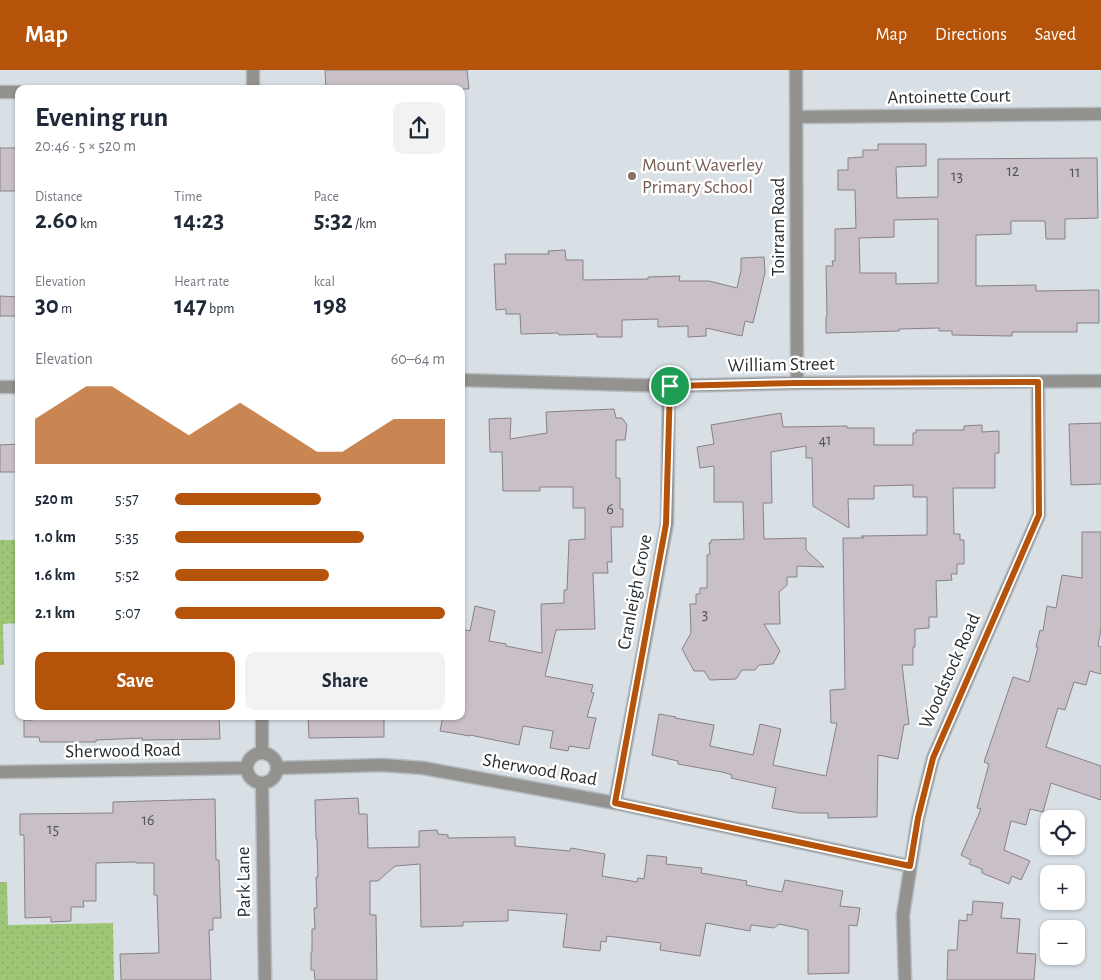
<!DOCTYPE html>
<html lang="en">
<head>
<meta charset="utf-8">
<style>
  body { margin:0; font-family:"Alegreya Sans",sans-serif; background:#f2f2f3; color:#1f2937; height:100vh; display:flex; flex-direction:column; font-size:19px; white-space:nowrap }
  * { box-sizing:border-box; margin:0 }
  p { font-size:16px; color:#747a83 }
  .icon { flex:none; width:28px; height:28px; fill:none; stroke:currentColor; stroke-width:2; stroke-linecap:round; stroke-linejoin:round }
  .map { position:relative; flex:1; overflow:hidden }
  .drawer { position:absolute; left:15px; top:15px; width:450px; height:635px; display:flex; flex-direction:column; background:#fff; border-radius:10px; box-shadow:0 1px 4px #0004 }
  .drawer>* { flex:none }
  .buttons { position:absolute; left:1040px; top:740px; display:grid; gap:10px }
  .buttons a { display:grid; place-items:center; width:45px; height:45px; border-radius:10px; background:#fff; box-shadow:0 1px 4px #0004; font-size:25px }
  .pin { position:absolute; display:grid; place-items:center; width:42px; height:42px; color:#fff; margin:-21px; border:2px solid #fff; border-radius:50%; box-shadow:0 1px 5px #0007 }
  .round { display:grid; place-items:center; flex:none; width:52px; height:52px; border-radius:10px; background:#f2f2f3 }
  .summary { display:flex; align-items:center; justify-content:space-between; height:85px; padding:0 20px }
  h1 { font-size:28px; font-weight:700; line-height:38px }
  .figures { display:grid; grid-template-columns:repeat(3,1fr); gap:8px; height:85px; padding:5px 20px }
  .figures div { display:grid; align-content:center }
  .figures b { font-size:25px; font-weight:700 }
  .figures small { font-size:14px; font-weight:400 }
  .figures p { font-size:14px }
  .chart { height:140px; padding:10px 20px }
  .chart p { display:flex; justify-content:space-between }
  .chart svg { width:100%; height:90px; margin-top:5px; fill:#b45309; opacity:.7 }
  .cta { display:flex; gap:10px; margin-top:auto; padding:10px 20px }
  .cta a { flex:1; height:58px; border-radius:10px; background:#b45309; color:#fff; font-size:20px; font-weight:700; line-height:58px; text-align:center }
  .cta a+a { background:#f2f2f3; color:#1f2937 }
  ul { padding:0 20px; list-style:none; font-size:16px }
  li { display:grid; grid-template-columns:80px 60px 1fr; align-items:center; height:38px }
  li i { height:12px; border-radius:6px; background:#b45309 }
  header { display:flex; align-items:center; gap:30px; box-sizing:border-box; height:70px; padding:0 25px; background:#b45309; color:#fff }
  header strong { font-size:24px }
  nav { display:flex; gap:28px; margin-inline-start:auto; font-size:18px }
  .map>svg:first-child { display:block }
  .park { fill:url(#park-dots) }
  .building { fill:#c8c0c6; stroke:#888186; fill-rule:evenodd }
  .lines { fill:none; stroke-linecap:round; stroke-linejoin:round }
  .street-casing { stroke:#b5bcc1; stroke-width:15 }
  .street { stroke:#94928f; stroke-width:12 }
  .route-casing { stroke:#fff; stroke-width:10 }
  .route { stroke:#b45309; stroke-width:6 }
  .education-dot { fill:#8d6e63; stroke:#fff; stroke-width:2 }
  .labels { text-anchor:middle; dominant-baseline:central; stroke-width:5; stroke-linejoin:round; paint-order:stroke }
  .number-label { font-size:16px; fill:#525255 }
  .street-label { font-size:19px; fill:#2a2d2f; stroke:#fff }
  .education-label { font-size:19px; fill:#785e54; stroke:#fff; text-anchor:start }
</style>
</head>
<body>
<header>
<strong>Map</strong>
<nav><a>Map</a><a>Directions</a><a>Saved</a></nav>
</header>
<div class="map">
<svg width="1101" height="910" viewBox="0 0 1101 910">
  <defs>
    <pattern id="park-dots" width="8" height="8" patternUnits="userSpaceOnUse" patternTransform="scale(1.25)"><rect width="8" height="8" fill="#9dc776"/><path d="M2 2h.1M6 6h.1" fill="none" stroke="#87ab66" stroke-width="1.8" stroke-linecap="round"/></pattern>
  </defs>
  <rect width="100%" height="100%" fill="#d8e0e6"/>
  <g class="park">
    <path d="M0,470H19V553L3,554L4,595H0Z"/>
    <path d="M0,812H7L8,855L113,853L114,910H0Z"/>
  </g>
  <g class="building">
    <path d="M325,0H467L469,19H326Z"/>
    <path d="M878,74H926V96L896,97L897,128L938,127V89L1097,88L1098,148L1065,149V169H1046L1045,151H1011V164L976,165V216L1036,215V221L1099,220V253H1077V262H1012V266L952,265V261H939V258L899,259V261L826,263V247L827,246L826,196H833L832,191H835V159L856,158L855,120H838V100H848V88L863,87V80H878ZM938,149V213L896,214V203H860L859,168L894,167V150Z"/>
    <rect x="0" y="78" width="19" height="43"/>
    <path d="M565,180L566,190H583V210L648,209V207L680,206L679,211H709L737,218L741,200V188L764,187L765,203L753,253L745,251L742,266L706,258V266L688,267V256L658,257V249L622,250V267H597V264L559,265L558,263L521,264L520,244H506V239L496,240L494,194H506L505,184H549L548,181Z"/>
    <path d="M0,226L19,227V246H0Z"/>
    <path d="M614,339L616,348H622L627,355L625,370H616V408H620V439H623V457H611L612,492H607L608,503H593L595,559L556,560L545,606L593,615L591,622L594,623L587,647L596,648L589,679L569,676L568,681L550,678L553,661L523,656L519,675L470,665V666L440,661L443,646H461V559L470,561L475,536L495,541L489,571L506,574V576L542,583L541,534L564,533V520H567L569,470L585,469V438H573V417H540V421H503L502,382H490L489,349L511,348L510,369L547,363L546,342Z"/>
    <path d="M781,343L783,357L847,356V358H874V375H913V363H916V360H964V356L982,355V362L999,361V383H995V418H953L954,464H960V470H964V494H957V504H951L952,510L936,511L937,547H929V558L915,559V577H913V595H902L909,654L904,655L898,689L878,685L877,747L828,748V743H799L772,738L776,718L731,708L732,705L722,702L678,694V691L652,685L659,644L676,647L675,648L714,655L710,676L753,685L760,654L781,659L773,695L826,706L837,653H831L830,620L845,619L843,468H864L861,466L927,465V427H913V415L874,416V429H848L849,458L813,436L812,388H806V376L771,382L772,433H763L764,469L806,468V480L824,497L797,496V507H787V515L779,522L780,554H764L780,581L773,594L759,595L755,600H742L736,609L710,610L704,601H694L682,579L691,563L690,534H696V524H700V518H707V485L710,484L709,473H711V470L744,469L743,432H714V396L700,398L697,377L714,374L711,355Z"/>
    <path d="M1101,353V414L1071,415L1069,354Z"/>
    <path d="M19,374V402H0V375Z"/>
    <path d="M1082,462H1101V559L1098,576L1101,577V604L1090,601L1086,615L1074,612L1065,640L1058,638L1046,677L1101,696V730L1051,713L1043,742L1030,739L1026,755L1011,751L1004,780L1030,791L1021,810L1012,806L1009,814L982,803V799L969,794L971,790L961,785L981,739L977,738L989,694L984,692L1013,607L1029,612L1038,577H1036L1040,560L1043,561L1047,536L1056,538L1062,505L1082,508Z"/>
    <path d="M33,646H219L220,669L142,670V668L96,670V672H40L39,667H24V650H33Z"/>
    <path d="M308,646H384V667L309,668Z"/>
    <path d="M358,728L359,744H367L368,778L419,777V761L437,760L438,764L448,765V768L515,767V776L570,781L571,778L605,784L602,806L637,812L638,808L644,809L647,785L667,787L666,794L702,798L701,803L747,811L746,815L782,822L785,810L843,821L840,836L860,838L857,856L849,855V903L808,904V860L779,854L774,858L751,855L750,861L706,853L700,886L660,880L661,873L607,866L606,872L601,871L600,881L563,877L567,844L508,840V851L463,852V856L421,857L420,794L395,796L378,811H370V845H376L377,910H315L314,900H311V882H312V859H315L314,838H317L316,807H318L317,769H316L315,730Z"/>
    <path d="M215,729L216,790H219L221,848H213V860H209L211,910H121L120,884L159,883L157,825H154V793H136V792L96,793V831H83L84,837H71V851L51,852V847L25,848L24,765H20V744L113,743V732Z"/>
    <path d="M973,831L1003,833L1001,848L1020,849L1017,883L1036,884L1034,910H947L948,880H957L959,850L967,851V844L972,845Z"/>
  </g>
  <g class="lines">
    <defs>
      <g id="street">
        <path d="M796,0L797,313"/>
        <path d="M253,19V0"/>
        <path d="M0,22H19"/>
        <path d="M797,47L1101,44"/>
        <path d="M461,310L669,316L797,313L1101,311"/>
        <path d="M0,317H19"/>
        <path d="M262,682V646"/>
        <circle cx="262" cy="698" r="15"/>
        <path d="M277,698L382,695L423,698L615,733L910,796"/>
        <path d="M0,702L246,698"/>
        <path d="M262,714L265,910"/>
        <path d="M615,733L667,453L669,316"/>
        <path d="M905,910L903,845L918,748L933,688L1039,445L1038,312"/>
      </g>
    </defs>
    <use href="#street" class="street-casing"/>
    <use href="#street" class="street"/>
  </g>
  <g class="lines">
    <defs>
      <path id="route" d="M1038,312L1039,445L933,688L918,748L910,796L615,733L666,454L670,316L797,313Z"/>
    </defs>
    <use href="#route" class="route-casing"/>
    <use href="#route" class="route"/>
  </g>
  <circle class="education-dot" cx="632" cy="106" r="5"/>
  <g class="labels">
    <g class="number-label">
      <text x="1013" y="101">12</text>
      <text x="1075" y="102">11</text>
      <text x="957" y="106">13</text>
      <text x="825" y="370">41</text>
      <text x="610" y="439">6</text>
      <text x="705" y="544">3</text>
      <text x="148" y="750">16</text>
      <text x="53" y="759">15</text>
    </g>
    <g class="street-label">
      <text transform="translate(949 27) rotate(-1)">Antoinette Court</text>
      <text transform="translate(778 157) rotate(-90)">Toirram Road</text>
      <text transform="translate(781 295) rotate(-1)">William Street</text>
      <text transform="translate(635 522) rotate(-79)">Cranleigh Grove</text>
      <text transform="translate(950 601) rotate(-66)">Woodstock Road</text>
      <text transform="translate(123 681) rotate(-1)">Sherwood Road</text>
      <text transform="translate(540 700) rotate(10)">Sherwood Road</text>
      <text transform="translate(244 812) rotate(-91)">Park Lane</text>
    </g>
    <g class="education-label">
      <text x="642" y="95">Mount Waverley<tspan x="642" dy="22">Primary School</tspan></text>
    </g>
  </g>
</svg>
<div class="buttons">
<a><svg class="icon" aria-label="locate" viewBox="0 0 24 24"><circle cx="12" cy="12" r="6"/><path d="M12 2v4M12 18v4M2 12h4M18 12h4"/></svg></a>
<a>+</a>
<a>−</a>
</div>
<div class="pin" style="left:670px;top:316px;background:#1e9e55"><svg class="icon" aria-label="arrive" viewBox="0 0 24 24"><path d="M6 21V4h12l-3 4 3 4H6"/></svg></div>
<section class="drawer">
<div class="summary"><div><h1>Evening run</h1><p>20:46 · 5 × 520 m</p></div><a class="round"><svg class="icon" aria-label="share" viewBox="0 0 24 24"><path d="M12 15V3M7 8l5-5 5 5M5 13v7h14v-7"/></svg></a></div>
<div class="figures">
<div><p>Distance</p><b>2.60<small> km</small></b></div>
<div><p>Time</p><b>14:23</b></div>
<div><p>Pace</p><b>5:32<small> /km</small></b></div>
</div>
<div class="figures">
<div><p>Elevation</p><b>30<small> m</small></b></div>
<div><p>Heart rate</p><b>147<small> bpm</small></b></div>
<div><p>kcal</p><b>198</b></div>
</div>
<div class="chart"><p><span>Elevation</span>60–64 m</p>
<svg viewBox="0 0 160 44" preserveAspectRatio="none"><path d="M0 44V22L10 14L20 6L30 6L40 14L50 22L60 30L70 22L80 14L90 22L100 30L110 38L120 38L130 30L140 22L150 22L160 22V44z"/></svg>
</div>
<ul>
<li><b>520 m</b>5:57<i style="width:54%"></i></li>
<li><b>1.0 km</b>5:35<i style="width:70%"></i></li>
<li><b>1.6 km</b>5:52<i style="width:57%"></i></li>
<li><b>2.1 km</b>5:07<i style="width:100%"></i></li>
</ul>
<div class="cta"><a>Save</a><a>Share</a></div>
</section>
</div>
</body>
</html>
